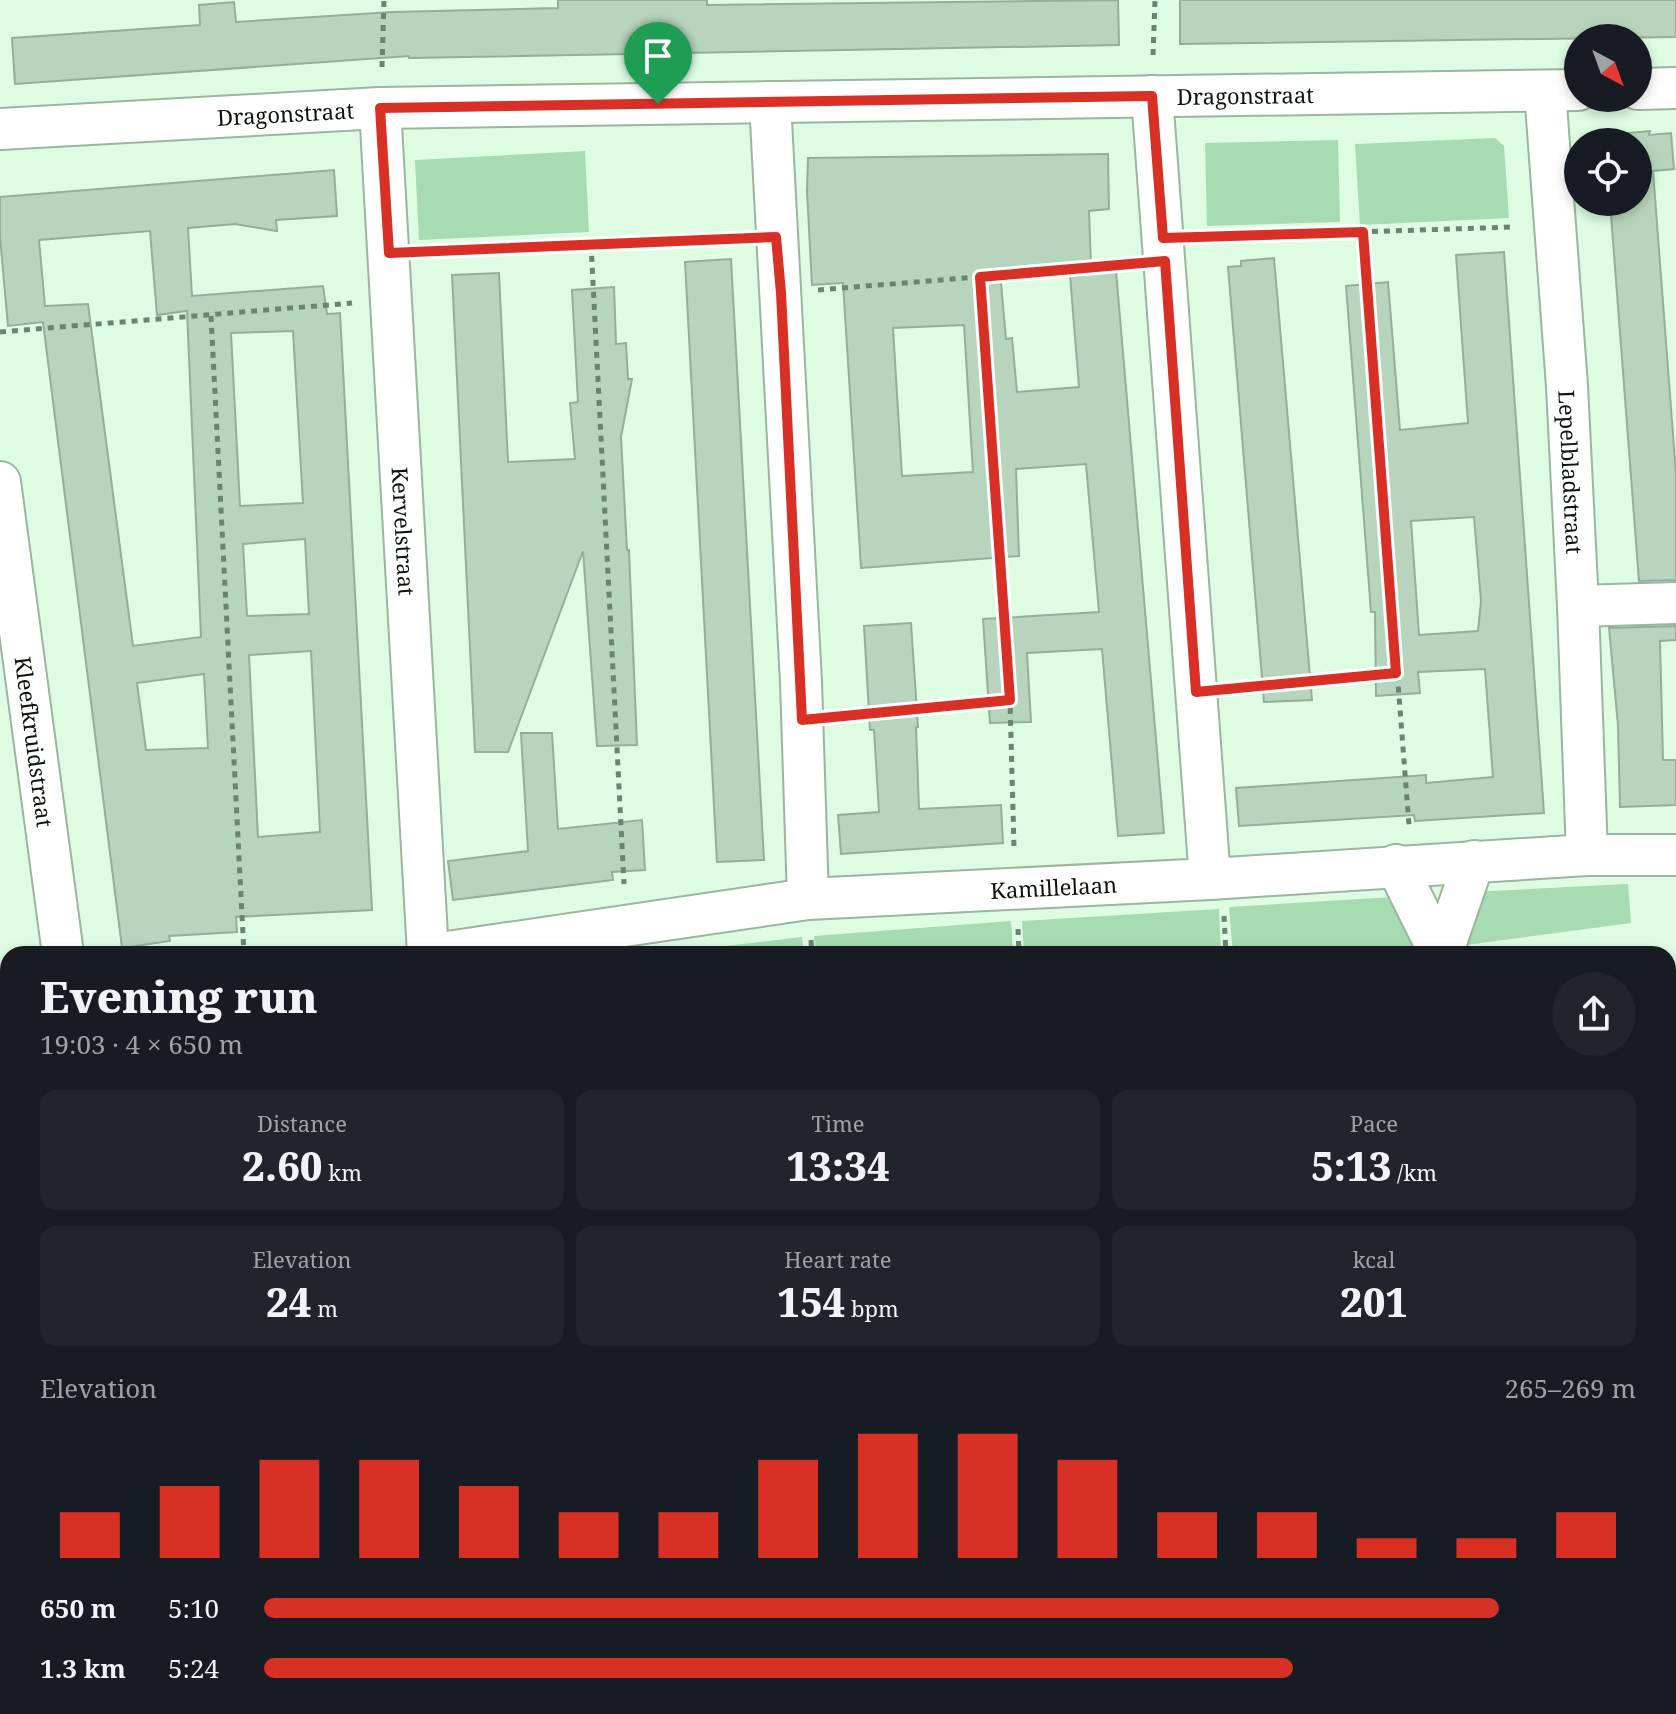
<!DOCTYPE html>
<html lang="en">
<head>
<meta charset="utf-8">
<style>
  body { margin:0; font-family:"Noto Serif",serif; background:#20242c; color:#f1f3f6; height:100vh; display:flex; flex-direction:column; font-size:30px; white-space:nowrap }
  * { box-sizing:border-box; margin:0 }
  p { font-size:26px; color:#9ea1a6 }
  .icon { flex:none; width:44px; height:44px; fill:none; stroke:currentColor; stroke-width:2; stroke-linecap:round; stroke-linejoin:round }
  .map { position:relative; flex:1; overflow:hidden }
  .sheet { position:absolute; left:0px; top:946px; width:1676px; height:768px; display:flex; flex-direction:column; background:#171b24; border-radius:24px 24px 0 0; box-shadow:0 4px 12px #0003 }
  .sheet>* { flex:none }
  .needle { width:52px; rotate:139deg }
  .tools { position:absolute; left:1564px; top:24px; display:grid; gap:16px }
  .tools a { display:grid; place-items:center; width:88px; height:88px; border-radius:50%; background:#171b24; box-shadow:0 4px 12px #0003; font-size:40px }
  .pin { position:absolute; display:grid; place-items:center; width:68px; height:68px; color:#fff; margin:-82px -34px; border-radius:50% 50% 50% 0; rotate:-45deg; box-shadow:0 0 8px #0007 }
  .pin .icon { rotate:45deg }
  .round { display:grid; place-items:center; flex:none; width:84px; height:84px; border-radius:42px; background:#20242c }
  .summary { display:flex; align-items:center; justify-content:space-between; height:136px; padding:0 40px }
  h1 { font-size:44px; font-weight:800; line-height:60px }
  .figures { display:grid; grid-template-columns:repeat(3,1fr); gap:12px; height:136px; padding:8px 40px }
  .figures div { display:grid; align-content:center; border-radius:16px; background:#20242c; text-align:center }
  .figures b { font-size:40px; font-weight:800 }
  .figures small { font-size:22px; font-weight:400 }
  .figures p { font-size:22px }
  .chart { height:224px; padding:16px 40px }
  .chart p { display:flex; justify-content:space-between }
  .chart svg { width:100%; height:144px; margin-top:8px; stroke:#d93025; stroke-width:6 }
  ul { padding:0 40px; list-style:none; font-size:26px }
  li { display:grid; grid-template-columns:128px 96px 1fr; align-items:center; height:60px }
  li i { height:20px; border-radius:10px; background:#d93025 }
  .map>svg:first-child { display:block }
  .green { fill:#a7dcb2 }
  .building { fill:#b7d5bc; stroke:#92af98; stroke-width:2; fill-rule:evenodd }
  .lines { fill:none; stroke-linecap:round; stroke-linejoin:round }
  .lane-casing { stroke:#99b69e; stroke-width:24 }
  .street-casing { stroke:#99b69e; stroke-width:44 }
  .path { stroke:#6d8271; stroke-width:5; stroke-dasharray:6 6; stroke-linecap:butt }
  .lane { stroke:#fff; stroke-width:20 }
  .street { stroke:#fff; stroke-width:40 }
  .route-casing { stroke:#fff; stroke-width:16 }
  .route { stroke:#d93025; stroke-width:10 }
  .labels { text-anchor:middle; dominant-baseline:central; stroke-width:6; stroke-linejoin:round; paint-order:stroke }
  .street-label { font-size:22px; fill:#0a150c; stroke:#fff }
</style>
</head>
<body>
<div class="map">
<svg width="1676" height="1714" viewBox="0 0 1676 1714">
  <rect width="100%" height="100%" fill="#ddfce2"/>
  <g class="green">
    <path d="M1495,138L1504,146L1509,218L1360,225L1355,144Z"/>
    <path d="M1338,140L1340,222L1207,226L1205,143Z"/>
    <path d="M585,151L589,232L419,240L415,160Z"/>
    <path d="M1628,884L1631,923L1459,946L1473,892Z"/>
    <path d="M1393,897L1418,951L1397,954H1233L1229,907Z"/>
    <path d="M1219,909L1221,954H1024L1022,921Z"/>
    <path d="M1011,921L1013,954H816L814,936Z"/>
    <path d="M802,937L804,954H656Z"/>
    <path d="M8,1612V1706H166L159,1714H0V1614Z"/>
    <path d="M314,1706H407L393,1714H272Z"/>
    <path d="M546,1706H653L632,1714H550Z"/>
  </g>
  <g class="building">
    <path d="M558,0H707V5L1118,0L1119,45L409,58V56L15,84L12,38L200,25L199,5L234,2L236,22L392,12L558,8Z"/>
    <path d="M1180,0H1676V37L1180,44Z"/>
    <path d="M1650,131L1649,135L1671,133L1674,169L1653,171L1676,474V580L1639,581L1610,202H1638V142H1606V135Z"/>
    <path d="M1108,154L1109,209L1089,211L1091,265L1000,272L1006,339L1012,338L1017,392L1079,387L1070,275L1116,271L1164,833L1118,836L1102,649L1027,653L1031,722L990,723L983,619L1099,612L1086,464L1016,469L1019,556L861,568L843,283L812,285L807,191L808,158ZM964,325L973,472L902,476L893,328Z"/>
    <path d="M334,170L337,216L276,220L277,231L235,224L188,228L192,296L323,286L327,314L340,313L372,910L236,917L237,932L169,936L170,941L122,948L43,322L8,326L0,237V197ZM150,231L157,315L187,311L201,637L133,646L88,304L45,306L39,240ZM293,331L303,503L240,506L231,333ZM305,539L309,614L247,616L243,544ZM311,651L320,832L258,837L249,655ZM204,674L208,748L146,750L137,683Z"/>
    <path d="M1504,252L1544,813L1415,821L1414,815L1239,826L1236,788L1426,775V783L1493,777L1485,669L1418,672L1420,693L1376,696L1375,612H1371L1346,286L1388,282L1400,430L1468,423L1456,255ZM1474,517L1481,601L1478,631L1419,635L1411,521Z"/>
    <path d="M1274,258L1312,700L1264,702L1228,267L1241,266V261Z"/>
    <path d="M731,259L764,860L717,862L685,262Z"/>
    <path d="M499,273L508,462L575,459L570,403L578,402L572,290L614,287L616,344L626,343L628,379H632L621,437L627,550H629L637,745L597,746L583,551L508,752H475L452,275Z"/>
    <path d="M911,623L918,727H916L919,809L1001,805L1003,843L841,854L838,815L879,812L874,730H870L864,626Z"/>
    <path d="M1676,626V640L1660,641L1663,760H1676V805L1620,807L1618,725L1609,628Z"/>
    <path d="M521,733H552L558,829L642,820L645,870L612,872L613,880L453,900L448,861L528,851Z"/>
  </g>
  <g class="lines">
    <defs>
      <path id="lane" d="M0,1390L8,1388"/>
      <g id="street">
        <path d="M1638,89L1676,88"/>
        <path id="s1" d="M1545,91L1567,386L1578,606L1587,855"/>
        <path d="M1152,96L1210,879"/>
        <path d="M770,102L801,682L808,899"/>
        <path id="s2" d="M380,108L428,954"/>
        <path id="s3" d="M0,129L380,108L1578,90"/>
        <path id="s4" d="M0,482L63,954"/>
        <path d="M1578,606L1676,603"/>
        <path d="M1396,865L1440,954"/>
        <path id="s5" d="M434,954L808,899L1210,879L1587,855H1676"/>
        <path d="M1442,954L1474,861"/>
        <path d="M0,1010L8,1009"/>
        <path d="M1668,1291L1676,1299"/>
        <path d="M517,1706L520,1714"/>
        <path d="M958,1706L961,1714"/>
        <path d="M1385,1706L1387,1714"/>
      </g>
    </defs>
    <use href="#lane" class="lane-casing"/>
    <use href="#street" class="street-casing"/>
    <g class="path">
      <path d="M1153,55L1155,0"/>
      <path d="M382,67L384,0"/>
      <path d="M1363,232L1409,825"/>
      <path d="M1204,237L1513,227"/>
      <path d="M591,244L624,884"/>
      <path d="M429,251L739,239"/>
      <path d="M980,277L1010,700L1014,847"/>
      <path d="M818,290L1123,265"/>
      <path d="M211,316L244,954"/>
      <path d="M0,332L352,303"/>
      <path d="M1238,688L1396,673"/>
      <path d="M844,716L1010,700"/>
      <path d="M1224,916L1226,954"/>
      <path d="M1018,929L1019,954"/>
      <path d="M811,940L812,954"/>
      <path d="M2,1048L8,1102"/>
      <path d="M1668,1365L1676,1362"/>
      <path d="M0,1606L8,1604"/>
      <path d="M164,1714L172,1706"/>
      <path d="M204,1714L247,1706"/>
      <path d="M404,1714L418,1706"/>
      <path d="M659,1714L678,1706"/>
    </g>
    <use href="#lane" class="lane"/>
    <use href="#street" class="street"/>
  </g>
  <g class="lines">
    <defs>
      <path id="route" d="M1152,96L1163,238L1363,232L1396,673L1196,692L1165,261L980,277L1010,700L802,720L781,293L776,237L389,253L380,108Z"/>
    </defs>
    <use href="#route" class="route-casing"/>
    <use href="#route" class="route"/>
  </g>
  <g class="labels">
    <g class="street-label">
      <text stroke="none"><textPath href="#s3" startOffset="1246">Dragonstraat</textPath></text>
      <text stroke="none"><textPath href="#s3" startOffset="286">Dragonstraat</textPath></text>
      <text stroke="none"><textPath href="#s1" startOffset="382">Lepelbladstraat</textPath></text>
      <text stroke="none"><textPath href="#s2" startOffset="424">Kervelstraat</textPath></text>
      <text stroke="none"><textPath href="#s4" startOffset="262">Kleefkruidstraat</textPath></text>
      <text stroke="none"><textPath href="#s5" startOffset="624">Kamillelaan</textPath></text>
    </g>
  </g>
</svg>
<div class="tools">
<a><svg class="needle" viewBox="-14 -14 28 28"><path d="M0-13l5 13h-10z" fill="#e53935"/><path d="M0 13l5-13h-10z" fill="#9ea1a6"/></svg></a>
<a><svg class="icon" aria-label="locate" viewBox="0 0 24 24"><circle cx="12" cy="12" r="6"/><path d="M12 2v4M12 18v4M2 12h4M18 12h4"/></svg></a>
</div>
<div class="pin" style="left:658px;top:104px;background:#1e9e55"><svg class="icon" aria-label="arrive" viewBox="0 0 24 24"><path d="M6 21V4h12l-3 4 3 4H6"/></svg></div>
<section class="sheet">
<div class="summary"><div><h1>Evening run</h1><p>19:03 · 4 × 650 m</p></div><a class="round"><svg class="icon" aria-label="share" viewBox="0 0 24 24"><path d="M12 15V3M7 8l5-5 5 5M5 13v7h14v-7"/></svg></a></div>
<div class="figures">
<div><p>Distance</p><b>2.60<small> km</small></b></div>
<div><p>Time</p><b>13:34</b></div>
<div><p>Pace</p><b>5:13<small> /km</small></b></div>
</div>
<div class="figures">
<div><p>Elevation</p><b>24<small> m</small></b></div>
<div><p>Heart rate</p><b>154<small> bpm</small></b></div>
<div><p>kcal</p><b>201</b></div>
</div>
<div class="chart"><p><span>Elevation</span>265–269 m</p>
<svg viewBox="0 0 160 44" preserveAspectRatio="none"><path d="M5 44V30M15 44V22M25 44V14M35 44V14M45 44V22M55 44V30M65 44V30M75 44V14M85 44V6M95 44V6M105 44V14M115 44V30M125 44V30M135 44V38M145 44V38M155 44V30"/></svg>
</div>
<ul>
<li><b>650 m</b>5:10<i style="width:90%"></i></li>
<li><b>1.3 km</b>5:24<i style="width:75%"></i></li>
</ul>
</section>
</div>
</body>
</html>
